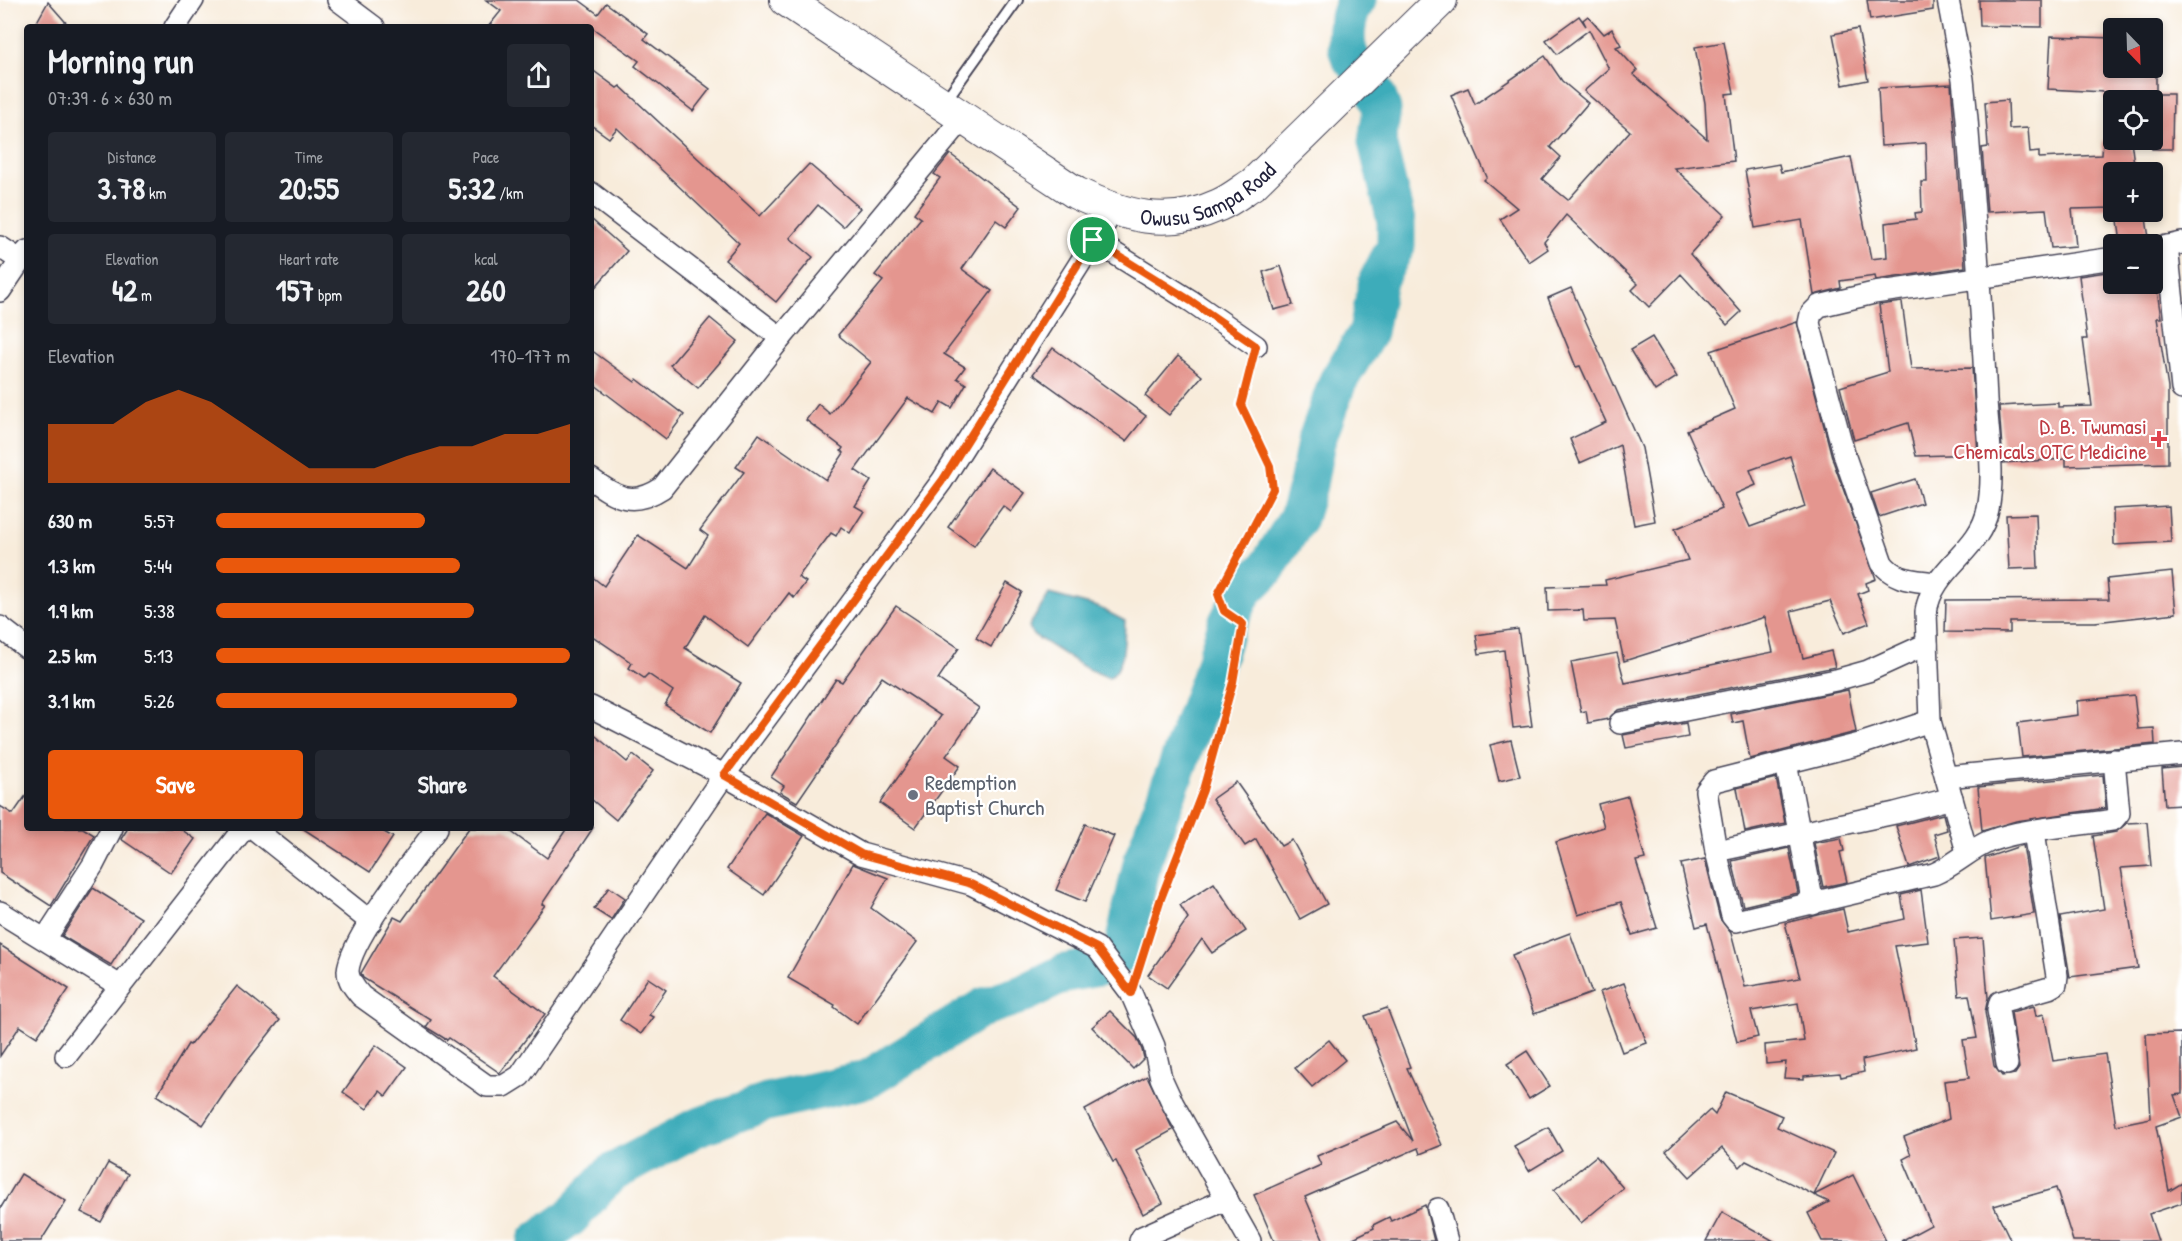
<!DOCTYPE html>
<html lang="en">
<head>
<meta charset="utf-8">
<style>
  body { margin:0; font-family:"Patrick Hand",sans-serif; background:#242831; color:#f1f3f6; height:100vh; display:flex; flex-direction:column; font-size:22px; white-space:nowrap }
  * { box-sizing:border-box; margin:0 }
  p { font-size:20px; color:#9ea1a6 }
  .icon { flex:none; width:33px; height:33px; fill:none; stroke:currentColor; stroke-width:2; stroke-linecap:round; stroke-linejoin:round }
  .map { position:relative; flex:1; overflow:hidden }
  .details { position:absolute; left:24px; top:24px; width:570px; height:807px; display:flex; flex-direction:column; background:#171b24; border-radius:6px; box-shadow:0 3px 9px #0003 }
  .details>* { flex:none }
  .needle { width:39px; rotate:157deg }
  .buttons { position:absolute; left:2103px; top:18px; display:grid; gap:12px }
  .buttons a { display:grid; place-items:center; width:60px; height:60px; border-radius:6px; background:#171b24; box-shadow:0 3px 9px #0003; font-size:30px }
  .pin { position:absolute; display:grid; place-items:center; width:51px; height:51px; color:#fff; margin:-26px; border:3px solid #fff; border-radius:50%; box-shadow:0 2px 6px #0007 }
  .round { display:grid; place-items:center; flex:none; width:63px; height:63px; border-radius:6px; background:#242831 }
  .summary { display:flex; align-items:center; justify-content:space-between; height:102px; padding:0 24px }
  h1 { font-size:33px; font-weight:700; line-height:45px }
  .metrics { display:grid; grid-template-columns:repeat(3,1fr); gap:9px; height:102px; padding:6px 24px }
  .metrics div { display:grid; align-content:center; border-radius:6px; background:#242831; text-align:center }
  .metrics b { font-size:30px; font-weight:700 }
  .metrics small { font-size:16px; font-weight:400 }
  .metrics p { font-size:16px }
  .chart { height:168px; padding:12px 24px }
  .chart p { display:flex; justify-content:space-between }
  .chart svg { width:100%; height:108px; margin-top:6px; fill:#ea580c; opacity:.7 }
  .primary-button { display:flex; gap:12px; margin-top:auto; padding:12px 24px }
  .primary-button a { flex:1; height:69px; border-radius:6px; background:#ea580c; color:#fff; font-size:24px; font-weight:700; line-height:69px; text-align:center }
  .primary-button a+a { background:#242831; color:#f1f3f6 }
  ul { padding:0 24px; list-style:none; font-size:20px }
  li { display:grid; grid-template-columns:96px 72px 1fr; align-items:center; height:45px }
  li i { height:15px; border-radius:8px; background:#ea580c }
  .map>svg:first-child { display:block }
  .water { fill:#3cacba; stroke:#2f677a; stroke-width:1.5 }
  .lines { fill:none; stroke-linecap:round; stroke-linejoin:round }
  .river { stroke:#3cacba; stroke-width:39 }
  .building { fill:#e4968f; fill-rule:evenodd }
  .service-casing { stroke:#424053; stroke-width:14 }
  .minor-casing { stroke:#424053; stroke-width:24 }
  .primary-casing { stroke:#424053; stroke-width:34 }
  .path { stroke:#424053; stroke-width:4; stroke-dasharray:4.5 4.5; stroke-linecap:butt }
  .service { stroke:#fff; stroke-width:10 }
  .minor { stroke:#fff; stroke-width:21 }
  .primary { stroke:#fff; stroke-width:32 }
  .route-casing { stroke:#fff; stroke-width:12 }
  .route { stroke:#ea580c; stroke-width:8 }
  .health-dot { fill:#e0444e; stroke:#fff; stroke-width:2 }
  .worship-dot { fill:#6b7280; stroke:#fff; stroke-width:2 }
  .labels { text-anchor:middle; dominant-baseline:central; stroke-width:4.5; stroke-linejoin:round; paint-order:stroke }
  .street-label { font-size:22px; fill:#22223b; stroke:#fff }
  .health-label { font-size:22px; fill:#be3a42; stroke:#fff; text-anchor:end }
  .worship-label { font-size:22px; fill:#5b616d; stroke:#fff; text-anchor:start }
</style>
</head>
<body>
<div class="map">
<svg width="2182" height="1241" viewBox="0 0 2182 1241">
  <rect width="100%" height="100%" fill="#fff"/>
  <filter id="ink" filterUnits="userSpaceOnUse"><feTurbulence type="fractalNoise" baseFrequency=".0167" numOctaves="2"/><feDisplacementMap in="SourceGraphic" scale="12" xChannelSelector="R" yChannelSelector="G"/><feConvolveMatrix kernelMatrix="1 2 1 2 8 2 1 2 1" color-interpolation-filters="sRGB"/></filter>
  <filter id="wash" filterUnits="userSpaceOnUse"><feTurbulence type="fractalNoise" baseFrequency=".008" numOctaves="4" result="noise"/><feDisplacementMap in="SourceGraphic" scale="24" xChannelSelector="R" yChannelSelector="G"/><feGaussianBlur stdDeviation="1.35" result="paint"/><feColorMatrix in="noise" values="0 0 0 0 0 0 0 0 0 0 0 0 0 0 0 0 0 1.4 0 .05"/><feComposite in="paint" operator="in"/></filter>
  <g filter="url(#wash)">
    <rect width="100%" height="100%" fill="#f8ecdb"/>
    <path class="water" d="M1049,594L1098,607L1125,621C1124,638 1126,668 1109,678L1084,667L1032,634L1029,626Z"/>
    <g class="lines">
      <g class="river">
        <path d="M1352,60C1342,44 1346,15 1357,0"/>
        <path d="M1122,954L1143,859L1214,667L1227,624L1244,591L1266,569L1298,518L1308,485L1316,442L1338,381L1368,332L1378,280L1396,246V221L1377,142L1382,109L1375,91"/>
        <path d="M537,1241L571,1217L610,1174L695,1128L767,1102L868,1079L984,1007L1023,994L1065,973L1104,966"/>
      </g>
    </g>
    <g id="blocks">
      <g class="building">
        <path d="M486,0H579L598,14L606,3L648,34L644,39L710,89L693,111L635,66L639,61L591,27H488L501,11Z"/>
        <path d="M1867,0H1933V10L1870,20Z"/>
        <path d="M1979,0H2042V27L1980,26Z"/>
        <path d="M48,2L70,27H34Z"/>
        <path d="M1579,16L1586,26L1583,20L1588,16L1604,34L1612,29L1621,45L1616,47L1637,70L1633,74L1707,139L1705,103L1695,47L1724,42L1734,93L1726,94L1734,161L1674,168L1725,215L1690,254L1741,312L1727,325L1681,274L1649,307L1632,290L1638,284L1566,215L1544,242L1548,249L1529,262L1500,219L1517,208L1484,180L1487,177L1451,95L1468,88L1475,104L1545,56L1562,81L1588,103L1550,147L1561,157L1542,179L1568,200L1630,131L1584,91L1609,69L1589,30L1557,54L1546,40Z"/>
        <path d="M1858,29L1868,80L1843,85L1833,34Z"/>
        <path d="M2051,36L2114,38V68H2156V94H2173L2172,149H2152V100H2103L2104,92L2048,89Z"/>
        <path d="M591,69L617,88L620,86L760,216L809,164L860,208L843,227L818,205L790,238L813,257L776,302L725,260L739,243L617,128L609,138L591,125Z"/>
        <path d="M1951,84L1965,267L1876,280L1875,276L1840,281L1841,288L1814,295L1802,220L1755,228L1745,170L1779,164L1781,172L1851,157L1871,259L1887,257L1885,223L1916,219L1915,213L1922,212L1921,182H1927L1926,143L1881,146L1878,88Z"/>
        <path d="M2008,100L2009,129L2028,128L2030,153L2039,152V158L2102,155L2103,140H2131L2135,172H2114V208L2072,209L2076,246L2051,248L2046,209L1987,212L1982,148L1988,147L1985,102Z"/>
        <path d="M950,154L1021,207L1006,227L996,220L962,269L992,291L944,354L965,367L957,378L966,384L952,408L942,402L935,414L908,398L855,470L871,481L855,506L864,511L850,533L841,527L836,536L831,533L798,577L806,582L794,598L789,593L748,647L705,615L685,648L741,683L710,733L665,705L673,691L648,674L644,678L629,668L632,663L591,635V576L604,586L638,535L688,568L708,536L700,530L744,472L736,467L759,434L826,480L844,453L841,451L843,448L806,420L818,404L830,414L871,362L838,335L883,281L875,275L921,218L914,213L940,178L934,174Z"/>
        <path d="M2117,212H2145L2149,238L2141,244H2121Z"/>
        <path d="M591,219L627,251L591,292Z"/>
        <path d="M1281,266L1293,305L1274,310L1263,272Z"/>
        <path d="M2114,271V284H2156L2161,318H2157L2168,388V463L2066,466V459L2003,463L1999,406L2058,403V407L2092,406L2083,339H2087L2079,276Z"/>
        <path d="M1571,288L1642,448L1655,521L1634,525L1620,445L1580,463L1570,439L1606,422L1580,366L1576,367L1548,298Z"/>
        <path d="M1902,302L1911,369L1972,368L1978,454L1916,456L1908,423L1854,440L1840,387L1888,372L1879,305Z"/>
        <path d="M710,318L738,341L698,388L670,365Z"/>
        <path d="M1797,322L1833,461L1876,579L1866,583L1868,590L1858,594L1869,623L1844,633L1830,601L1791,611L1803,658L1831,651L1835,667L1618,710L1608,719L1588,723L1586,711L1581,712L1571,662L1617,653L1625,683L1773,652L1765,617L1624,661L1615,620L1584,621L1583,610L1548,611L1547,587L1606,585L1605,580L1688,560L1675,529L1722,509L1687,430L1735,409L1711,351ZM1790,456L1805,507L1750,527L1735,494L1756,485L1750,470Z"/>
        <path d="M1652,337L1677,377L1655,391L1630,350Z"/>
        <path d="M1053,348L1146,416L1126,441L1033,374Z"/>
        <path d="M591,350L635,382L637,379L684,415L666,439L591,382Z"/>
        <path d="M1178,356L1202,376L1169,415L1145,396Z"/>
        <path d="M990,468L1025,493L1011,512L1003,506L974,546L948,527Z"/>
        <path d="M1915,479L1922,503L1879,517L1871,493Z"/>
        <path d="M2169,506L2171,542L2114,545L2113,509Z"/>
        <path d="M2036,514L2038,568L2009,569L2006,515Z"/>
        <path d="M2172,572L2176,613L2095,622H2010V633L1945,632L1946,600L2109,599L2107,579Z"/>
        <path d="M1007,583L1022,592L991,647L976,638Z"/>
        <path d="M896,606L959,648L938,679L979,708L946,756L960,766L915,828L880,803L941,716L882,677L797,802L780,792L784,786L771,777L836,679L842,682Z"/>
        <path d="M1518,629L1532,726L1513,728L1504,650L1479,654L1476,635Z"/>
        <path d="M1848,690L1856,732L1750,759L1743,721L1733,723L1731,714Z"/>
        <path d="M2134,695L2138,729L2154,728L2155,744L2022,757L2018,723L2078,715L2077,701Z"/>
        <path d="M1686,723L1688,737L1626,748L1623,735Z"/>
        <path d="M591,732L627,762L633,755L653,771L616,820L591,799Z"/>
        <path d="M1511,740L1520,776L1499,781L1490,745Z"/>
        <path d="M2182,767V805L2165,806L2162,769Z"/>
        <path d="M2103,775L2106,808L2016,821L1982,831L1978,787Z"/>
        <path d="M1776,778L1785,823L1745,832L1737,788Z"/>
        <path d="M1236,782L1281,846L1292,840L1327,904L1300,919L1256,839L1245,846L1212,799Z"/>
        <path d="M27,794V828H83L94,835L51,906L0,873V806L13,814Z"/>
        <path d="M1628,796L1645,859L1636,861L1657,928L1632,935L1621,902L1578,915L1556,842L1604,827L1598,804Z"/>
        <path d="M765,813L804,836L764,895L727,869Z"/>
        <path d="M1943,814L1947,830L1934,834L1940,856L1909,867L1896,826Z"/>
        <path d="M2147,822L2151,866L2121,868L2138,968L2070,977L2060,917L2104,909L2093,836L2116,832L2127,823Z"/>
        <path d="M1085,824L1114,836L1085,902L1056,890Z"/>
        <path d="M128,828H179L195,839L171,873L121,839Z"/>
        <path d="M302,828H377L393,837L370,872Z"/>
        <path d="M469,828H506L547,858L567,828H593L542,904L545,905L493,976L545,1014L500,1073L449,1038L447,1040L426,1027L431,1020L363,978L361,973L394,917L402,921Z"/>
        <path d="M1841,838L1844,851L1840,852L1847,882L1823,887L1814,843Z"/>
        <path d="M2023,845L2034,914L1991,921L1985,858Z"/>
        <path d="M1789,848L1798,893L1743,906L1732,861Z"/>
        <path d="M1705,859L1720,919L1731,933L1745,987L1800,978L1785,923L1843,909L1848,932L1905,919L1901,895L1921,890L1928,942L1895,946L1916,1048L1862,1060L1864,1072L1841,1077L1840,1073L1804,1076V1079L1784,1078L1786,1062L1766,1064L1765,1045L1804,1041L1798,1003L1751,1011L1758,1037L1737,1042L1707,924L1696,927L1681,864Z"/>
        <path d="M853,864L888,878L871,908L917,942L857,1024L834,1007L835,1005L788,978Z"/>
        <path d="M1214,883L1246,931L1212,953L1202,939L1167,988L1148,975L1188,918L1180,905Z"/>
        <path d="M609,887L625,898L611,920L594,909Z"/>
        <path d="M93,888L141,918L111,965L62,936Z"/>
        <path d="M1570,933L1592,993L1534,1014L1512,955Z"/>
        <path d="M1983,938L1988,998L1985,1012L1994,1066L2002,1076L2015,1074L2019,1068L2011,1012L2034,1006L2036,1016L2044,1014L2053,1061L2105,1054L2116,1125L2151,1118L2146,1034L2182,1033V1094L2174,1095L2182,1117L2156,1126L2169,1191L2182,1183V1203L2149,1214L2158,1241H2073L2056,1188L1994,1206L2011,1241H1901L1931,1225L1903,1159L1911,1155L1904,1137L1949,1119L1944,1081L1969,1078L1963,1040L1977,1038L1969,995L1959,996L1954,940Z"/>
        <path d="M0,945L69,989L37,1037L20,1026L0,1056Z"/>
        <path d="M648,978L666,990L649,1015L653,1017L641,1034L620,1020Z"/>
        <path d="M1624,983L1647,1043L1622,1052L1600,992Z"/>
        <path d="M237,986L280,1020L238,1073L203,1125L157,1095L188,1044L190,1045Z"/>
        <path d="M1387,1008L1410,1067L1407,1068L1442,1145L1420,1154L1418,1148L1305,1197L1324,1241H1274L1254,1195L1321,1165L1317,1156L1397,1122L1413,1141L1365,1016Z"/>
        <path d="M1110,1011L1137,1038L1142,1050L1144,1058L1133,1069L1092,1027Z"/>
        <path d="M1329,1040L1345,1060L1312,1087L1295,1068Z"/>
        <path d="M376,1045L407,1067L386,1096L380,1091L367,1109L343,1092Z"/>
        <path d="M1527,1051L1550,1086L1529,1099L1507,1064Z"/>
        <path d="M1147,1076L1173,1130L1136,1150L1163,1203L1143,1214L1116,1161L1113,1162L1085,1110Z"/>
        <path d="M1726,1092L1782,1116L1777,1127L1834,1153L1814,1195L1746,1161L1740,1167L1722,1148L1690,1177L1666,1151L1710,1110L1715,1115Z"/>
        <path d="M1548,1127L1562,1151L1529,1171L1514,1146Z"/>
        <path d="M1596,1156L1623,1188L1581,1223L1554,1190Z"/>
        <path d="M108,1163L128,1174L101,1222L81,1212Z"/>
        <path d="M21,1174L66,1201L41,1241H0V1209Z"/>
        <path d="M1853,1175L1886,1241H1822L1808,1213L1829,1202L1814,1195Z"/>
        <path d="M1425,1205L1434,1241H1347L1374,1228L1373,1225L1389,1217L1391,1221Z"/>
        <path d="M1722,1212L1774,1241H1706Z"/>
      </g>
    </g>
  </g>
  <g filter="url(#ink)">
    <use href="#blocks" fill-opacity="0" stroke="#424053" stroke-width="1.5"/>
    <g class="lines">
      <defs>
        <path id="service" d="M945,101L1017,0"/>
        <g id="minor">
          <path d="M338,0L374,27"/>
          <path d="M1948,0L1963,79L1967,119C1974,213 1982,307 1986,400C1988,435 1995,475 1988,509C1980,552 1932,568 1926,612L1930,721L1967,852"/>
          <path d="M175,27L193,0"/>
          <path d="M591,193L781,338"/>
          <path d="M1093,240L1191,301L1256,346"/>
          <path d="M2167,246L2182,389"/>
          <path d="M0,247L20,260"/>
          <path d="M2152,250L2182,243"/>
          <path d="M0,291L27,251"/>
          <path d="M591,479C617,498 633,507 662,488L781,338L964,117"/>
          <path d="M1935,583C1914,580 1895,581 1882,563L1845,457L1809,323L1811,314L1819,306L1874,293L2114,258"/>
          <path d="M0,627L27,648"/>
          <path d="M591,707L724,775L861,854L971,884L1097,948L1131,993L1154,1046L1161,1078L1173,1104L1250,1241"/>
          <path d="M1930,721L1860,744L1714,781L1706,791L1716,851L1732,916L1736,921L1934,874C1955,865 1969,850 1990,841C2025,828 2075,826 2113,820L2119,813L2114,760"/>
          <path d="M1620,723L1836,680L1868,671L1927,644"/>
          <path d="M1786,763L1813,904"/>
          <path d="M1946,777L2182,754"/>
          <path d="M253,828L371,922"/>
          <path d="M437,828C416,857 350,939 348,971C348,981 355,989 361,996L487,1086H504L520,1076L724,775L942,481L1113,211"/>
          <path d="M1716,851L1895,813L1952,798"/>
          <path d="M0,912L120,986"/>
          <path d="M45,939L93,865L112,828"/>
          <path d="M66,1056L244,828"/>
          <path d="M2007,1064L1998,1010L2000,1002L2049,988L2056,984L2057,976L2034,832"/>
          <path d="M1438,1209L1447,1241"/>
          <path d="M1140,1241L1142,1237L1227,1199"/>
        </g>
        <g id="primary">
          <path id="s1" d="M786,0L1076,193C1124,216 1167,229 1219,205C1231,200 1243,190 1254,183L1441,0"/>
        </g>
      </defs>
      <use href="#service" class="service-casing"/>
      <use href="#minor" class="minor-casing"/>
      <use href="#primary" class="primary-casing"/>
      <path class="path" d="M1139,970C1167,884 1200,800 1224,713C1232,685 1245,653 1243,624L1224,611L1218,593L1273,489L1270,467L1241,405L1252,365"/>
      <use href="#service" class="service"/>
      <use href="#minor" class="minor"/>
      <use href="#primary" class="primary"/>
    </g>
  </g>
  <g class="lines" filter="url(#ink)">
    <defs>
      <path id="route" d="M1093,240L1191,301L1256,346L1241,405L1270,466L1273,489L1218,594L1224,611L1243,624L1233,682L1203,790L1160,901L1131,993L1097,948L971,884L861,854L724,775L942,481Z"/>
    </defs>
    <use href="#route" class="route-casing"/>
    <use href="#route" class="route"/>
  </g>
  <path class="health-dot" d="M2156 430h6v6h6v6h-6v6h-6v-6h-6v-6h6z"/>
  <circle class="worship-dot" cx="913" cy="795" r="6"/>
  <g class="labels">
    <g class="street-label">
      <text stroke="none"><textPath href="#s1" startOffset="490">Owusu Sampa Road</textPath></text>
    </g>
    <g class="health-label">
      <text x="2147" y="426">D. B. Twumasi<tspan x="2147" dy="25">Chemicals OTC Medicine</tspan></text>
    </g>
    <g class="worship-label">
      <text x="925" y="782">Redemption<tspan x="925" dy="25">Baptist Church</tspan></text>
    </g>
  </g>
</svg>
<div class="buttons">
<a><svg class="needle" viewBox="-14 -14 28 28"><path d="M0-13l5 13h-10z" fill="#e53935"/><path d="M0 13l5-13h-10z" fill="#9ea1a6"/></svg></a>
<a><svg class="icon" aria-label="locate" viewBox="0 0 24 24"><circle cx="12" cy="12" r="6"/><path d="M12 2v4M12 18v4M2 12h4M18 12h4"/></svg></a>
<a>+</a>
<a>−</a>
</div>
<div class="pin" style="left:1093px;top:240px;background:#1e9e55"><svg class="icon" aria-label="arrive" viewBox="0 0 24 24"><path d="M6 21V4h12l-3 4 3 4H6"/></svg></div>
<section class="details">
<div class="summary"><div><h1>Morning run</h1><p>07:39 · 6 × 630 m</p></div><a class="round"><svg class="icon" aria-label="share" viewBox="0 0 24 24"><path d="M12 15V3M7 8l5-5 5 5M5 13v7h14v-7"/></svg></a></div>
<div class="metrics">
<div><p>Distance</p><b>3.78<small> km</small></b></div>
<div><p>Time</p><b>20:55</b></div>
<div><p>Pace</p><b>5:32<small> /km</small></b></div>
</div>
<div class="metrics">
<div><p>Elevation</p><b>42<small> m</small></b></div>
<div><p>Heart rate</p><b>157<small> bpm</small></b></div>
<div><p>kcal</p><b>260</b></div>
</div>
<div class="chart"><p><span>Elevation</span>170–177 m</p>
<svg viewBox="0 0 160 44" preserveAspectRatio="none"><path d="M0 44V20L10 20L20 20L30 11L40 6L50 11L60 20L70 29L80 38L90 38L100 38L110 33L120 29L130 29L140 24L150 24L160 20V44z"/></svg>
</div>
<ul>
<li><b>630 m</b>5:57<i style="width:59%"></i></li>
<li><b>1.3 km</b>5:44<i style="width:69%"></i></li>
<li><b>1.9 km</b>5:38<i style="width:73%"></i></li>
<li><b>2.5 km</b>5:13<i style="width:100%"></i></li>
<li><b>3.1 km</b>5:26<i style="width:85%"></i></li>
</ul>
<div class="primary-button"><a>Save</a><a>Share</a></div>
</section>
</div>
</body>
</html>
